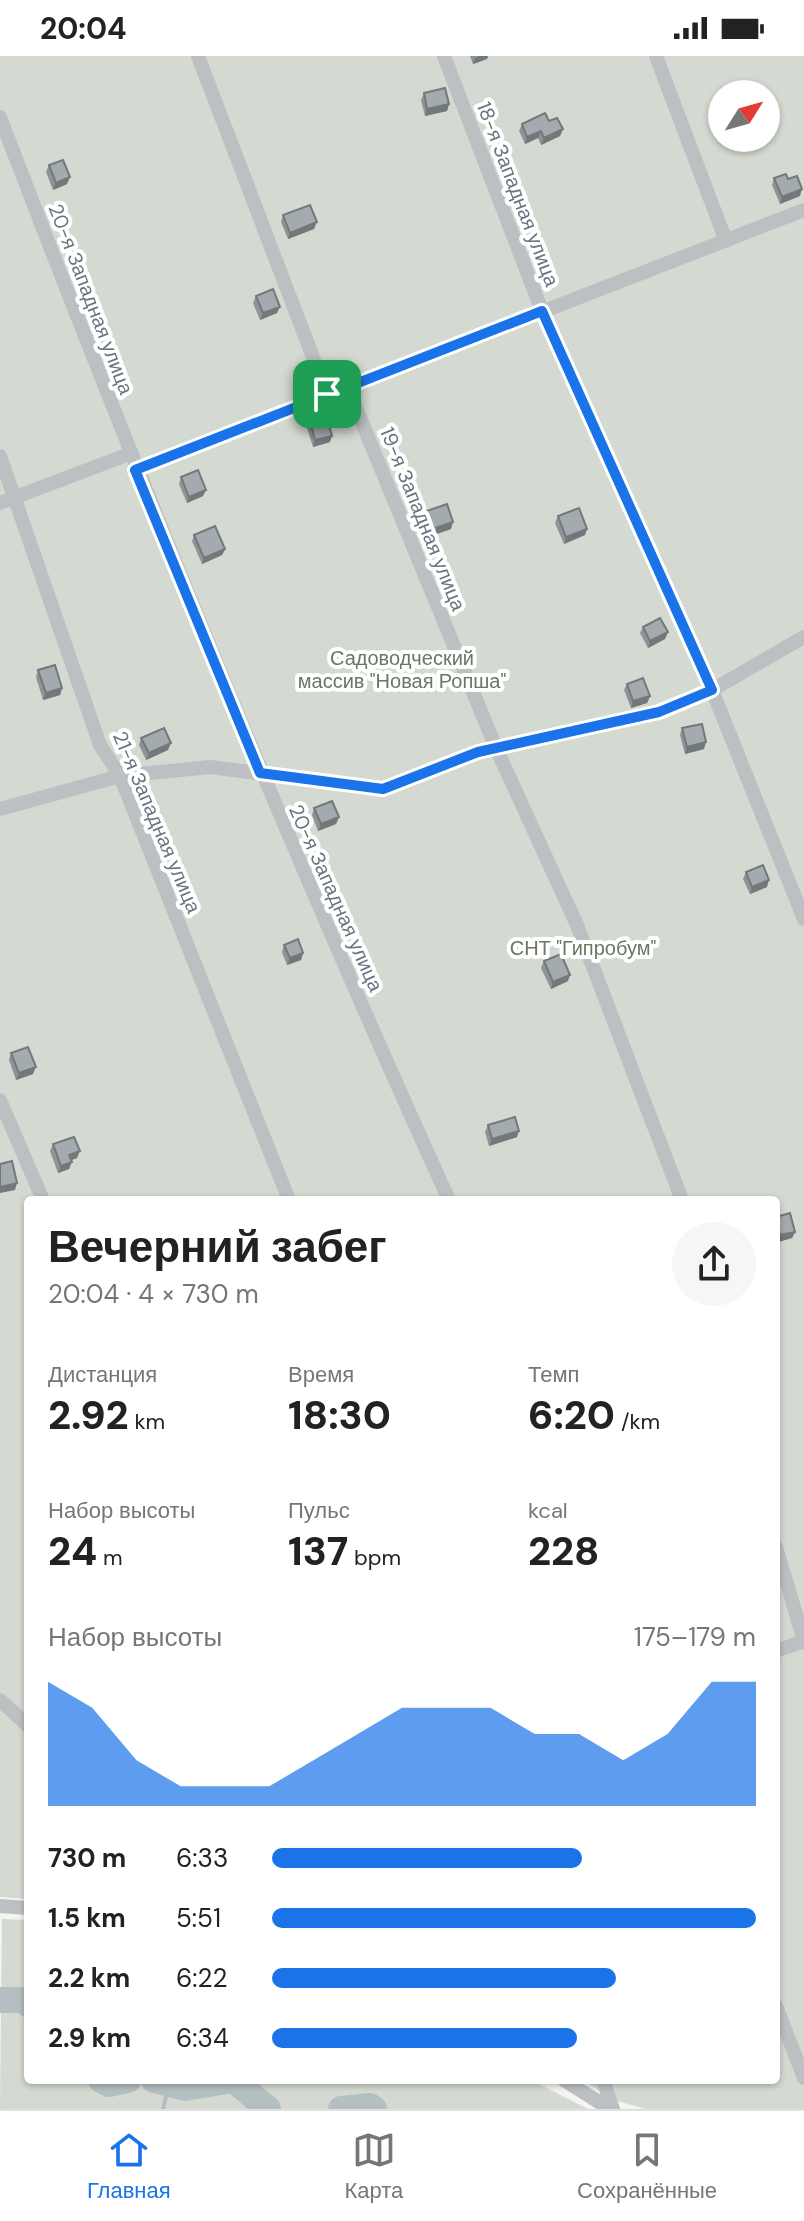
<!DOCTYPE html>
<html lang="ru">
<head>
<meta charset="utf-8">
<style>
  body { margin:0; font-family:"DM Sans",sans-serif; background:#f6f6f6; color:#222; height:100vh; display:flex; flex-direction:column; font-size:30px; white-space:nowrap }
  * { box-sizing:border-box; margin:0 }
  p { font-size:26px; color:#767676 }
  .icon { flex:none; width:44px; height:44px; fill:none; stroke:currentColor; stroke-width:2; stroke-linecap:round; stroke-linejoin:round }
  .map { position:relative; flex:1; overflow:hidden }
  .sheet { position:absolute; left:24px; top:1140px; width:756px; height:888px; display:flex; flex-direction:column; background:#fff; border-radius:8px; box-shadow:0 2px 6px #0004 }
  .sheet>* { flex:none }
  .needle { width:52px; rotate:53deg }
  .controls { position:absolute; left:708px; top:24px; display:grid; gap:16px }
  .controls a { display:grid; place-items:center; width:72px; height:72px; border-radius:50%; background:#fff; box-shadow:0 2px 6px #0004; font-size:40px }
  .pin { position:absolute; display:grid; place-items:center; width:68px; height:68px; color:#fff; margin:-34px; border-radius:16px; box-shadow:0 4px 12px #0006 }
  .round { display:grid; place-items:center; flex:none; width:84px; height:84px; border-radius:42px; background:#f6f6f6 }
  .summary { display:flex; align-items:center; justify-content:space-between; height:136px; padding:0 24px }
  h1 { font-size:44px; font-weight:800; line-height:60px }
  .stats { display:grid; grid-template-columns:repeat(3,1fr); gap:12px; height:136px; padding:8px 24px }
  .stats div { display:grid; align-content:center }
  .stats b { font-size:40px; font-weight:800 }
  .stats small { font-size:22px; font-weight:400 }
  .stats p { font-size:22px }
  .chart { height:224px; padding:16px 24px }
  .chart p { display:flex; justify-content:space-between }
  .chart svg { width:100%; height:144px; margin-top:8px; fill:#1a73e8; opacity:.7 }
  ul { padding:0 24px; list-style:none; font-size:26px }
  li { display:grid; grid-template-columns:128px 96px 1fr; align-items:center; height:60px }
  li i { height:20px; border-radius:10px; background:#1a73e8 }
  .status { display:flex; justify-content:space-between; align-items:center; height:56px; padding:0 40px; background:#fff; direction:ltr }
  .status svg { height:22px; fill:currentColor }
  .tabs { display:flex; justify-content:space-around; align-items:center; height:112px; border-top:2px solid #e0e0e0; background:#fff; font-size:22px; color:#767676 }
  .tabs a { display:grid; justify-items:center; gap:4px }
  .tabs .active { color:#1a73e8 }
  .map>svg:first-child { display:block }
  .green { fill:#d4d9d1; fill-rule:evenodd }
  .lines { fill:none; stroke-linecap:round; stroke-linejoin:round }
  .stream { stroke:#b4bfc2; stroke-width:4 }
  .river { stroke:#b4bfc2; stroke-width:26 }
  .minor { stroke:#bcc0c2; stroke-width:14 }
  .wall { fill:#8d9396 }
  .shaded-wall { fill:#73787a }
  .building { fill:#a4abaf; stroke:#73787a; stroke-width:2 }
  .route-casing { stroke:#fff; stroke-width:16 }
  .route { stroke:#1a73e8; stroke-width:10 }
  .labels { text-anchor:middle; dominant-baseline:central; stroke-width:8; stroke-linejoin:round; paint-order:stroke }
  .street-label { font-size:20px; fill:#67757e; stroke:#fff }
  .park-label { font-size:20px; fill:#697765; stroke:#fff }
</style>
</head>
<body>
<div class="status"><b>20:04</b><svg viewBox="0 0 49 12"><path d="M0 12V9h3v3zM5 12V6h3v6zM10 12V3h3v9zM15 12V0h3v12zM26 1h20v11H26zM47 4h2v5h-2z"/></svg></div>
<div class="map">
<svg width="804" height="2053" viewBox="0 0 804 2053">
  <rect width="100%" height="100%" fill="#f4f4f1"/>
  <g class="green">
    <path d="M0,0H804V2053H646L614,2044L582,2024H776V1144H28V1843L0,1841ZM722,38H766V82H722Z"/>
    <path d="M2,1863L28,1864V2024H531L588,2053H0Z"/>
  </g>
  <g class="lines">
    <path class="stream" d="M163,2053L169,2028"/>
    <g class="river">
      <path d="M0,1944H22L28,1948"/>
      <path d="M101,2024L109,2028L128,2024"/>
      <path d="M154,2024L185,2032L234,2024L268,2053"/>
      <path d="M341,2053L370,2050L374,2053"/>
    </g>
    <g class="minor">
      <path d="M198,0L327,338"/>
      <path d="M444,0L542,255L712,634L804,863"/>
      <path d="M656,0L726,185"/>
      <path d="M0,61C140,427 287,788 449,1144"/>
      <path d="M347,330L496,692L577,869L682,1144"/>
      <path d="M0,400L100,689L120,720L289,1144"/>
      <path d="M135,414L804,154"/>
      <path d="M0,447L129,398"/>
      <path d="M0,753L120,720L210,711L383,733L478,696L659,656L712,634L804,581"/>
      <path d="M0,1044L43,1144"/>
      <path d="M776,1491L804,1585L776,1595"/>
      <path d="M0,1644L28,1670"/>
      <path d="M0,1850L28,1852"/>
      <path d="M776,1950L804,2022"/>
      <path d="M564,2024L610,2053"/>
      <path d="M603,2024L613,2053"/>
    </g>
  </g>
  <g class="wall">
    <path d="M470,0H488L487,3L473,8Z"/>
    <path d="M424,37L449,48L447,55L425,60L421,44Z"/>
    <path d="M549,65L563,73L560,80L541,89L538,82L525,88L519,75L522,68Z"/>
    <path d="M49,109L67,128L53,134L46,116Z"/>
    <path d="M774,122L788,123L800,140L780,148L772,129Z"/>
    <path d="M283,159L314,173L288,183L281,166Z"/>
    <path d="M256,240L277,257L260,264L253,247Z"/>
    <path d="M309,362L330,386L313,391L306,369Z"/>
    <path d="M181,421L203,440L187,447L179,428Z"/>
    <path d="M424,456L451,473L428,481L421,463Z"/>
    <path d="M558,460L585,479L564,488L555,467Z"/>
    <path d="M194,479L225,493L222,499L202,508L192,485Z"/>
    <path d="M643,571L668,576L665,583L648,592L640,577Z"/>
    <path d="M38,614L62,632L60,639L43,644L36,621Z"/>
    <path d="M627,628L650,640L647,647L631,652L624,634Z"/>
    <path d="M682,672L704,693L685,698L680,679Z"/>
    <path d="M141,682L168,694L146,704L139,689Z"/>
    <path d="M314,752L339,761L336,768L318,775L312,759Z"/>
    <path d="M746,816L767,831L750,838L743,823Z"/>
    <path d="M284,889L303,897L301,904L287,909L282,896Z"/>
    <path d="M544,905L568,925L551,933L541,912Z"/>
    <path d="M11,997L33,1018L16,1024L9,1004Z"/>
    <path d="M488,1069L517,1081L489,1090L485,1076Z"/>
    <path d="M53,1088L77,1102L71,1104L69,1113L58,1117L50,1095Z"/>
    <path d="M776,1161L795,1176L792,1182L778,1186L776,1178Z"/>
  </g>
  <g class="shaded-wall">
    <path d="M480,0H488L487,3L473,8L475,2Z"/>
    <path d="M449,48L447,55L425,60L427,53Z"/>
    <path d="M563,73L560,80L541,89L544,82Z"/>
    <path d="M541,75L538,82L525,88L527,81Z"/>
    <path d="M70,121L67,128L53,134L56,127Z"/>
    <path d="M802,133L800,140L780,148L782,141Z"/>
    <path d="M317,166L314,173L288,183L290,177Z"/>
    <path d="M280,251L277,257L260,264L263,257Z"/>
    <path d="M332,380L330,386L313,391L315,384Z"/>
    <path d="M206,434L203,440L187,447L189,441Z"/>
    <path d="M453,466L451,473L428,481L430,474Z"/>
    <path d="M587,473L585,479L564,488L566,481Z"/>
    <path d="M225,493L222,499L202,508L204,502Z"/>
    <path d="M668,576L665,583L648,592L650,585Z"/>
    <path d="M62,632L60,639L43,644L46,637Z"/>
    <path d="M650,640L647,647L631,652L633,645Z"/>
    <path d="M706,686L704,693L685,698L687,691Z"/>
    <path d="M171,687L168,694L146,704L149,697Z"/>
    <path d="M339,761L336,768L318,775L321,768Z"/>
    <path d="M769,824L767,831L750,838L752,831Z"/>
    <path d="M303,897L301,904L287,909L290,902Z"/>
    <path d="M570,919L568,925L551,933L553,926Z"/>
    <path d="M36,1011L33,1018L16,1024L19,1017Z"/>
    <path d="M519,1075L517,1081L489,1090L492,1083Z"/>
    <path d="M80,1095L77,1102L67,1106L69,1099Z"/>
    <path d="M72,1106L69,1113L58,1117L61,1110Z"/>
    <path d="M17,1127L15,1134L0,1137V1131Z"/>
    <path d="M795,1176L792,1182L778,1186L780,1179Z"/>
  </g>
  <g class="building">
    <path d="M445,32L449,48L427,53L424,37Z"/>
    <path d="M545,57L549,65L557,62L563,73L544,82L541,75L527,81L522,68Z"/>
    <path d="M63,104L70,121L56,127L49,109Z"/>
    <path d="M786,118L788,123L797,120L802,133L782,141L774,122Z"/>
    <path d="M310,149L317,166L290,177L283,159Z"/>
    <path d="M273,233L280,251L263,257L256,240Z"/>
    <path d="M326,358L332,380L315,384L309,362Z"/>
    <path d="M198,414L206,434L189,441L181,421Z"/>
    <path d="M447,448L453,466L430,474L424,456Z"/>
    <path d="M579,452L587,473L566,481L558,460Z"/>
    <path d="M215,470L225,493L204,502L194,479Z"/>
    <path d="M660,562L668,576L650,585L643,571Z"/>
    <path d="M55,609L62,632L46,637L38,614Z"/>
    <path d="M643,622L650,640L633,645L627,628Z"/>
    <path d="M702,668L706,686L687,691L682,672Z"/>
    <path d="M164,672L171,687L149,697L141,682Z"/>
    <path d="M332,745L339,761L321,768L314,752Z"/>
    <path d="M763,809L769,824L752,831L746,816Z"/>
    <path d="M298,883L303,897L290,902L284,889Z"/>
    <path d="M561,898L570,919L553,926L544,905Z"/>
    <path d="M28,991L36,1011L19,1017L11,997Z"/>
    <path d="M515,1061L519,1075L492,1083L488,1069Z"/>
    <path d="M74,1081L80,1095L69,1099L72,1106L61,1110L53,1088Z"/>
    <path d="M12,1105L17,1127L0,1131V1108Z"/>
    <path d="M790,1157L795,1176L780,1179L776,1161Z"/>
  </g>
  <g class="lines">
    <defs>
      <path id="route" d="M542,255L712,634L659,656L478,696L383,733L260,717L135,414Z"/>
    </defs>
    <use href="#route" class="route-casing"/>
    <use href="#route" class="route"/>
  </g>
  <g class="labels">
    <g class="street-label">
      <text transform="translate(518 138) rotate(69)">18-я Западная улица</text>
      <text transform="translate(91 243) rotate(69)">20-я Западная улица</text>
      <text transform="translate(423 463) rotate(68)">19-я Западная улица</text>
      <text transform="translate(157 766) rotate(67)">21-я Западная улица</text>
      <text transform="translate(336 842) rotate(66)">20-я Западная улица</text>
    </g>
    <g class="park-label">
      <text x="402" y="602">Садоводческий<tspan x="402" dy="23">массив "Новая Ропша"</tspan></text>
      <text x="583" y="892">СНТ "Гипробум"</text>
    </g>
  </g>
</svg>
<div class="controls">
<a><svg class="needle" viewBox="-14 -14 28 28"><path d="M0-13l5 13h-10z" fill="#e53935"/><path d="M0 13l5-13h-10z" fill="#767676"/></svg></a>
</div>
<div class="pin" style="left:327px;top:338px;background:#1e9e55"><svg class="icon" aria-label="arrive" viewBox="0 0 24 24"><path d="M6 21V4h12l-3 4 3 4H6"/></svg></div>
<section class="sheet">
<div class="summary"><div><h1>Вечерний забег</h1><p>20:04 · 4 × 730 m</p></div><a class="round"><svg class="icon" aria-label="share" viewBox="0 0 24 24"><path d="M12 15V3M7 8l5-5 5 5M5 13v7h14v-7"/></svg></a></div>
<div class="stats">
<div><p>Дистанция</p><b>2.92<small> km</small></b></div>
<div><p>Время</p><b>18:30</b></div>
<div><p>Темп</p><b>6:20<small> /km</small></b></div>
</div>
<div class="stats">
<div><p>Набор высоты</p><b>24<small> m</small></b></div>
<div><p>Пульс</p><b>137<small> bpm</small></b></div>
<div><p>kcal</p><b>228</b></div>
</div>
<div class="chart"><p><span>Набор высоты</span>175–179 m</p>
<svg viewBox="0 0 160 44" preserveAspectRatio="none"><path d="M0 44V6L10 14L20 30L30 38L40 38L50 38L60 30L70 22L80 14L90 14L100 14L110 22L120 22L130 30L140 22L150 6L160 6V44z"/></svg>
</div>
<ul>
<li><b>730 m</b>6:33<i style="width:64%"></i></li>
<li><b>1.5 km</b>5:51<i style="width:100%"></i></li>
<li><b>2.2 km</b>6:22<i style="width:71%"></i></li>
<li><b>2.9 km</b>6:34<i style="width:63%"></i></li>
</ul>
</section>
</div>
<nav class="tabs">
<a class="active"><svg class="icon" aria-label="home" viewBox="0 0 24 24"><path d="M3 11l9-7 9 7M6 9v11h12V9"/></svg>Главная</a>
<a><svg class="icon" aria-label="map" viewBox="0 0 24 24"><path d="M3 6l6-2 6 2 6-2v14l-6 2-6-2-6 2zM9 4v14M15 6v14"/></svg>Карта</a>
<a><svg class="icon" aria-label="saved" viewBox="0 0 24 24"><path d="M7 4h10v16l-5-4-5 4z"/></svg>Сохранённые</a>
</nav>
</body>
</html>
